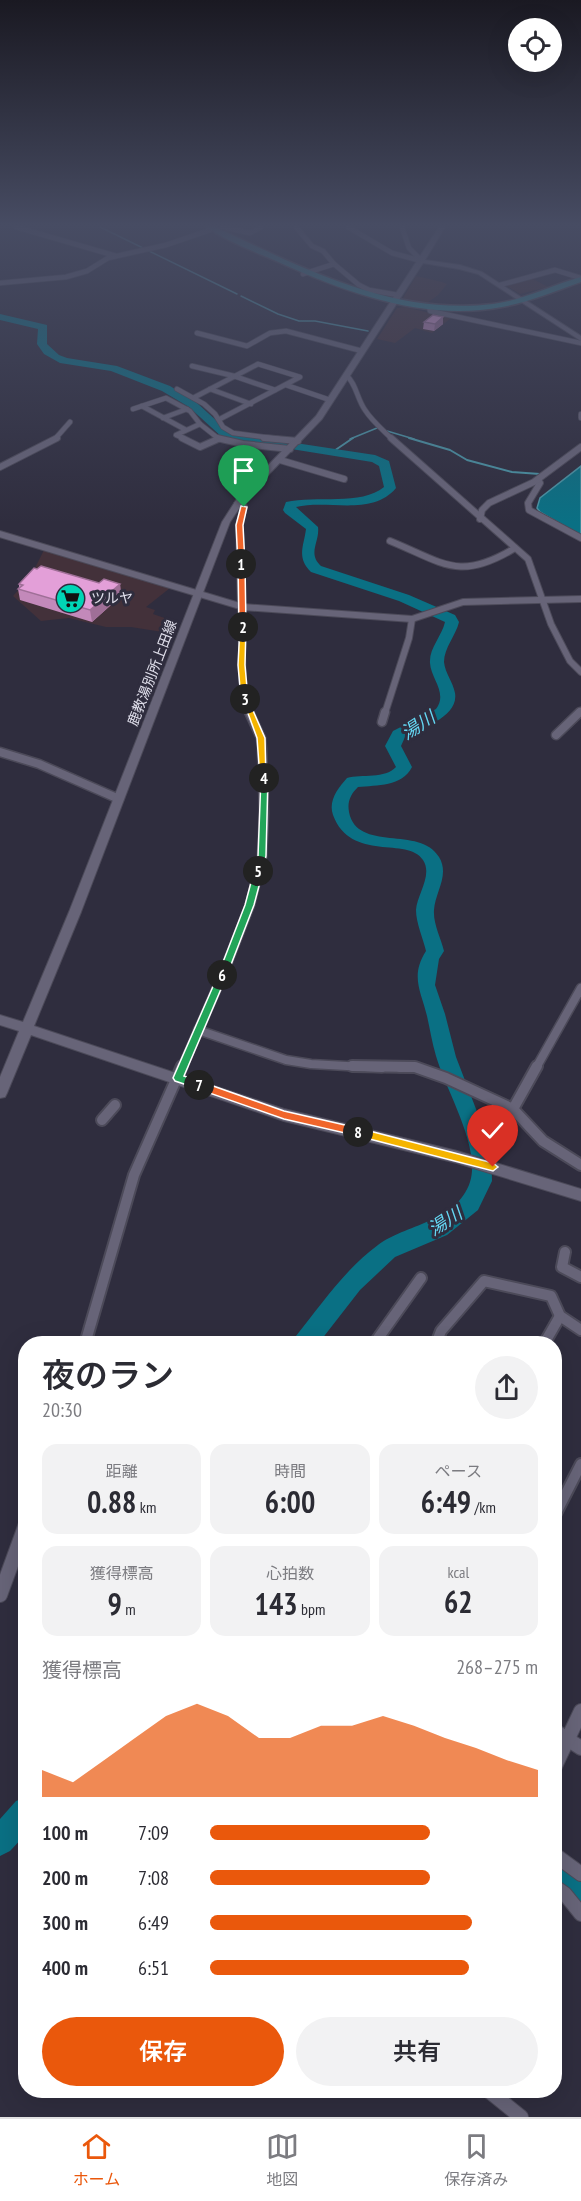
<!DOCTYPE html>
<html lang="ja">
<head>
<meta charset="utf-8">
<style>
  body { margin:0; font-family:"PT Sans Narrow","Noto Sans JP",sans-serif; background:#f2f2f3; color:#2b2b33; height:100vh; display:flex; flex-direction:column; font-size:22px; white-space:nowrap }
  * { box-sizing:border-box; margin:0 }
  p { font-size:20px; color:#7c7c81 }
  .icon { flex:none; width:33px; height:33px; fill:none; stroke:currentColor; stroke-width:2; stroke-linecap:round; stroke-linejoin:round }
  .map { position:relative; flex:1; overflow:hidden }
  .sheet { position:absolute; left:18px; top:1336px; width:544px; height:762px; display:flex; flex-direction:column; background:#fff; border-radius:24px; box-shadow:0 6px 24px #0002 }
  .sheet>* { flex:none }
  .controls { position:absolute; left:508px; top:18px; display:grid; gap:12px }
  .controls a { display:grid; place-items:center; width:54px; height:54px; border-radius:50%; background:#fff; box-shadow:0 6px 24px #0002; font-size:30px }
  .pin { position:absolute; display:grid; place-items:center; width:51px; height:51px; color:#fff; margin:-62px -26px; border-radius:50% 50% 50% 0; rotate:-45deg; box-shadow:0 0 6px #0007 }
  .pin .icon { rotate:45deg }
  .km { position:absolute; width:30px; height:30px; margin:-15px; border-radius:50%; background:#222; color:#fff; font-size:16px; line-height:30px; text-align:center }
  .round { display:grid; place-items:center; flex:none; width:63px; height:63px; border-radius:32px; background:#f2f2f3 }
  .head { display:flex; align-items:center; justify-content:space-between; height:102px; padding:0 24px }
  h1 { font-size:33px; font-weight:600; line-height:45px }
  .stats { display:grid; grid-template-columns:repeat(3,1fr); gap:9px; height:102px; padding:6px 24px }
  .stats div { display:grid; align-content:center; border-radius:15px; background:#f2f2f3; text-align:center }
  .stats b { font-size:30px; font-weight:600 }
  .stats small { font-size:16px; font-weight:400 }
  .stats p { font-size:16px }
  .chart { height:168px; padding:12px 24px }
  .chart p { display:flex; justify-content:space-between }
  .chart svg { width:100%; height:108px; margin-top:6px; fill:#ea580c; opacity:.7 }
  .action { display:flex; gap:12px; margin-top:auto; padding:12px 24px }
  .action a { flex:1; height:69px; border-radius:36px; background:#ea580c; color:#fff; font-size:24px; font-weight:600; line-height:69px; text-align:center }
  .action a+a { background:#f2f2f3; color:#2b2b33 }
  ul { padding:0 24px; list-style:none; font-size:20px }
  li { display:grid; grid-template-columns:96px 72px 1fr; align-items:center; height:45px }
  li i { height:15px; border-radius:8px; background:#ea580c }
  .menu { display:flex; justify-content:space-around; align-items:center; height:84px; border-top:2px solid #e1e1e2; background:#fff; font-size:16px; color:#7c7c81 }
  .menu a { display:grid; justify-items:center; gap:3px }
  .menu .on { color:#ea580c }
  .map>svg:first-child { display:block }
  .commercial { fill:#43313a }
  .water { fill:#0a7084; stroke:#4a92a3; stroke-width:1.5 }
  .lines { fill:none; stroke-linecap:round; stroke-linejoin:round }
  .stream-far1 { stroke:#4a92a3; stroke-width:1.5 }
  .stream { stroke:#4a92a3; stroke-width:2 }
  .river { fill:#0a7084; fill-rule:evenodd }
  .street-far4-casing { stroke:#4c4a59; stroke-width:6 }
  .street-far3-casing { stroke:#4c4a59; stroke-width:8 }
  .street-far2-casing { stroke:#4c4a59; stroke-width:11 }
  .street-far1-casing { stroke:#4c4a59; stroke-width:14 }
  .street-casing { stroke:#4c4a59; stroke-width:16 }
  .secondary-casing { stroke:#4c4a59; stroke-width:2 }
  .primary-casing { stroke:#4c4a59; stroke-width:3 }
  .street-far4 { stroke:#676478; stroke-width:4.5 }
  .street-far3 { stroke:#676478; stroke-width:6 }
  .street-far2 { stroke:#676478; stroke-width:8 }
  .street-far1 { stroke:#676478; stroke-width:10 }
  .street { stroke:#676478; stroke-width:14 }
  .secondary { fill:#676478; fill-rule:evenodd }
  .primary { fill:#35838f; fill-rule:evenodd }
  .wall { fill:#c389ba }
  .shaded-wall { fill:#9f6f97 }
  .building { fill:#e39fd8; stroke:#9f6f97; stroke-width:1.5 }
  .split-1 { fill:#f0652b; stroke:#fff; stroke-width:1.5 }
  .split-2 { fill:#f0652b; stroke:#fff; stroke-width:1.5 }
  .split-3 { fill:#f5b400; stroke:#fff; stroke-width:1.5 }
  .split-4 { fill:#f5b400; stroke:#fff; stroke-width:1.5 }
  .split-5 { fill:#22a559; stroke:#fff; stroke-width:1.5 }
  .split-6 { fill:#22a559; stroke:#fff; stroke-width:1.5 }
  .split-7 { fill:#22a559; stroke:#fff; stroke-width:1.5 }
  .split-8 { fill:#f0652b; stroke:#fff; stroke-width:1.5 }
  .split-9 { fill:#f5b400; stroke:#fff; stroke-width:1.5 }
  .labels { text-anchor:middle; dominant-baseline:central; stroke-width:6; stroke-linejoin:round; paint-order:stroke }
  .far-poi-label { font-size:14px; fill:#e1e0ec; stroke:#2f2d3e; text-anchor:start }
  .far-street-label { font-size:14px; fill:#e1e0ec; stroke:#2f2d3e }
  .water-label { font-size:18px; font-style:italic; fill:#65d9f5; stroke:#2f2d3e }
</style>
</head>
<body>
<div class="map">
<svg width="581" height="2117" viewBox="0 0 581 2117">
  <rect width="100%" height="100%" fill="#2f2d3e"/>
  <g class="commercial">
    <path d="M416,276L442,282L447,284L438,295L427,303L405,299L403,298Z"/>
    <path d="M531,278L548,287L520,294L505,285Z"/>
    <path d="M405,307L451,318L432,333L415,328L395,343L377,339L397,308Z"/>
    <path d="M44,550L170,588L146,607L155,610L153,614L179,623L175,634L131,627H106L69,618L41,621L13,596L31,576Z"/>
  </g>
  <path class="water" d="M581,466V536L540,512L537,508L540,498Z"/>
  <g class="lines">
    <g class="stream-far1">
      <path d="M100,227L143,248"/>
      <path d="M147,250L237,294"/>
      <path d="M241,296L278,314L299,321H315L368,331"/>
      <path d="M350,439L377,428L414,439"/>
    </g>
    <g class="stream">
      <path d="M409,438L450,450L467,460L512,472L540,474"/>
      <path d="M331,453L353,438"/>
    </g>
    <g class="river">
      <path d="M0,314L47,325V344L59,355L67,358L117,366L170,386L197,403L230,433L375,455L389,461L396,488C372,517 328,499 296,507L318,527C320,542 307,553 321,566L409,595L455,615L459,622C456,635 444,648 444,662C445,673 453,682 455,693C459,717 421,728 405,737L401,746L412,767C402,787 377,785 358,787C351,794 347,801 349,812C357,853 420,825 439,857C450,875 435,892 434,910C433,924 441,938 444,951L439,959L435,985L445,1014L456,1057L491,1148L492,1181L478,1210L447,1235L395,1257L360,1290L318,1344H292L296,1336C321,1305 345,1269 378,1245C404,1225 457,1222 470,1182C481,1147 446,1091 436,1056C432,1043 430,1029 427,1016C421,991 410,976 426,951C423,938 416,923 416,910C417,895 433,875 423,860C408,836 351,863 333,815C328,801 338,788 347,778C362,774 385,779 396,767L385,746L393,731L436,709C448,693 431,679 430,663C429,648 442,636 445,622L399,601L311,572C296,557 304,546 306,529L285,513L283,510L286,502C316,495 361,506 384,487L379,466L372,462L223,438L189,407L162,391L111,371L60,363L44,354L37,344L38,329L0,320Z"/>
      <path d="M26,1797V1834L10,1851L0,1856V1819L16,1801Z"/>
      <path d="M555,1859L566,1863L581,1877V1912L570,1908L555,1894Z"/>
    </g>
    <defs>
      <g id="street-far4">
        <path d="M16,227L116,256"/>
        <path d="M222,227L250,233L261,227"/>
        <path d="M296,227L312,246L323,251L334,264L359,285L369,290L398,295"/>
        <path d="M348,227L392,253L422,261"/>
        <path d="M402,227L409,248L422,261"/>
        <path d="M303,274L334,264"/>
        <path d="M0,283L66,277L87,271L108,258L166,245L210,230"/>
        <path d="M500,285L555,270L581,278"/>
        <path d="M429,307L430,311L581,343"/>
        <path d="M197,333L247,346L270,333L286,331L362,351"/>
        <path d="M192,366L234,376L275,390"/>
        <path d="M346,375C356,383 357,399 365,410C372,421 383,430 392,439"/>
        <path d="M286,385L330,400"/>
        <path d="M177,389L204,404L215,414L223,427L233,433L279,439"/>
        <path d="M210,389L251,404"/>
        <path d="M195,397L258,364L300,377L220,419"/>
        <path d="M142,406L186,430"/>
        <path d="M133,409L166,398L190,411L200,424L219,439"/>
        <path d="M581,414V418"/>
        <path d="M163,418L187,409"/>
        <path d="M55,439L70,422"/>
        <path d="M185,439L176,435L200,424"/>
      </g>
      <g id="street-far3">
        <path d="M182,438L200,447L218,439"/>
        <path d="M217,438L243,444L290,449"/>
        <path d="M264,438L298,441"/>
        <path d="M391,438L528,559L551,624L570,661L581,672"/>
        <path d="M280,460L344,479"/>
        <path d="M0,467L57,438"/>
        <path d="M538,480L540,483L528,503L529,510L581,538"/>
        <path d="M237,504L244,507L239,525L243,692L250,713"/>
        <path d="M480,519L482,510L489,503L534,482L581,447"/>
        <path d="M0,534L243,607L412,619L463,602L581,599"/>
        <path d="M390,541C444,563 459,582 515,548"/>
        <path d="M385,713L409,638L412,619"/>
        <path d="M579,713L581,711"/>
      </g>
      <g id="street-far2">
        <path d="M382,722L385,712"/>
        <path d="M556,735L580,712"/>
        <path d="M0,752L39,764L119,799"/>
        <path d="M198,1030L286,1060L311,1064L382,1068"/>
        <path d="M182,1068L223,974L250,905L262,857L264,813L262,749L261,738L249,712"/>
        <path d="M400,1068H417"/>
        <path d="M536,1068L581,988"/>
      </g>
      <g id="street-far1">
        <path d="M352,1066L415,1067L446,1078L513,1109L543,1141L581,1165"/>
        <path d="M513,1109L537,1066"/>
        <path d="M102,1120L115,1105"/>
        <path d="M565,1252L562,1267L581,1277"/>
        <path d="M85,1344L134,1175L182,1066"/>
        <path d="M374,1344L421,1278"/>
        <path d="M436,1344L441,1331L484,1281L551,1296L560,1316L581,1330"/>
        <path d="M544,1344L560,1316"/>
        <path d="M555,1515L581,1464"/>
        <path d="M25,1526L26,1523"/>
      </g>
      <g id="street">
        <path d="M0,1595L26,1524"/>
        <path d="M555,1731L581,1748"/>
        <path d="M555,1766L581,1711"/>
        <path d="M555,1855L581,1874"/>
        <path d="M555,1887L565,1894L581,1914"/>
        <path d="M489,2091L521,2117"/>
      </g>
      <path id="secondary" d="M439,227H445L425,260L460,265L482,272L581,336V341L478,274L459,269L423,263L322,419L246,498L230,522L81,912L34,1026L284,1109L457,1151L581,1189V1201L457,1163L284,1121L31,1035L7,1093L5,1097L0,1098V1077L19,1031L0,1025V1015L23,1022L69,912L222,522L240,494L316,416Z"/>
      <path id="primary" d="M207,227H215C303,268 393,316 493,304C524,300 552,285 581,277V282C555,291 530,302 502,307C427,321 353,295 285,265C261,254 227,242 207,227Z"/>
    </defs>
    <use href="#street-far4" class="street-far4-casing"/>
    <use href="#street-far3" class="street-far3-casing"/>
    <use href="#street-far2" class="street-far2-casing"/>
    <use href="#street-far1" class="street-far1-casing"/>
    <use href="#street" class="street-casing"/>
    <use href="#secondary" class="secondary-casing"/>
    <use href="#primary" class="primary-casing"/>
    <use href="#street-far4" class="street-far4"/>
    <use href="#street-far3" class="street-far3"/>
    <use href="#street-far2" class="street-far2"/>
    <use href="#street-far1" class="street-far1"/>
    <use href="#street" class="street"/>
    <use href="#secondary" class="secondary"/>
    <use href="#primary" class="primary"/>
  </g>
  <g class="wall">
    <path d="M424,322L443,324L434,331L423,329Z"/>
    <path d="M19,584H120L121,596L92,622L20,600L18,589L19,587Z"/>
  </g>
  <g class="shaded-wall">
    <path d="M443,317V324L434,331L435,324Z"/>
    <path d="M120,584L121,596L92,622L90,610Z"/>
  </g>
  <g class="building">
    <path d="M433,315L443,317L435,324L424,322Z"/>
    <path d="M41,566L99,583L104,579L120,584L90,610L18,589L23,585L19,584L34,568L37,569Z"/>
  </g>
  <linearGradient id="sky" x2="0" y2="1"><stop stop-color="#1a1922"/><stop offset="0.43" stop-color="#474c63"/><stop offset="1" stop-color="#474c63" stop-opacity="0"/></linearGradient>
  <rect width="581" height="523" fill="url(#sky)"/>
  <path class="split-1" d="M241,506L247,507L243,525L245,564L241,566L238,564L236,525Z"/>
  <path class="split-2" d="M241,562L245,564L246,627L243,630L239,627L238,564Z"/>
  <path class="split-3" d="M240,626L246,627L245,665L248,699L245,701L241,699L238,665Z"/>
  <path class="split-4" d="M242,697L248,699L265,738L266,780L260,778L257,738Z"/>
  <path class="split-5" d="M261,777L268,778L266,856L263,871L258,874L254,871L258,856Z"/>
  <path class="split-6" d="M258,868L263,871L254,905L227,975L222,979L219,978L218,975L245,905L254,871Z"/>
  <path class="split-7" d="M222,972L227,975L184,1076L202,1082L204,1085L199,1089L175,1081L173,1078L218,975Z"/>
  <path class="split-8" d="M199,1081L284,1111L358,1128L364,1132L358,1136L284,1119L195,1088L194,1085Z"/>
  <path class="split-9" d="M358,1128L493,1163L498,1167L493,1171L358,1136L353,1132Z"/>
  <defs>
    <symbol id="supermarket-disc" viewBox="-11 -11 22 22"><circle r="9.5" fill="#01d5b6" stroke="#2f2d3e"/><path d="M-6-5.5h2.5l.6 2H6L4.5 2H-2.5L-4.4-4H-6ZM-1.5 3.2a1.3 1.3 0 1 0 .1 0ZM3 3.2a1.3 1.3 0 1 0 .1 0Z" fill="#111"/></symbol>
  </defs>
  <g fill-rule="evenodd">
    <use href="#supermarket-disc" x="54" y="582" width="33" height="33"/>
  </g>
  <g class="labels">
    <g class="far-poi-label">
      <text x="91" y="598">ツルヤ</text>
    </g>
    <g class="far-street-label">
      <text transform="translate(152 673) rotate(-69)">鹿教湯別所上田線</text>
    </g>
    <g class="water-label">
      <text transform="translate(418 725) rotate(-33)">湯川</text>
      <text transform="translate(445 1221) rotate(-33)">湯川</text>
    </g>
  </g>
</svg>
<div class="controls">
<a><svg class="icon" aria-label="locate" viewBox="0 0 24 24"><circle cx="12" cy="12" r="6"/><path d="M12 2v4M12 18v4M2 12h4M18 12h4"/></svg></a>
</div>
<div class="pin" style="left:244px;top:507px;background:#1e9e55"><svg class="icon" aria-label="arrive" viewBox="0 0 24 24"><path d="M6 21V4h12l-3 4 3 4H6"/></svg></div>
<div class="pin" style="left:493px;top:1167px;background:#d93025"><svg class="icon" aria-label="check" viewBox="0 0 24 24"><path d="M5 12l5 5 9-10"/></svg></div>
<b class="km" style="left:241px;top:564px">1</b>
<b class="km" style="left:243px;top:627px">2</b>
<b class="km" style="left:245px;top:699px">3</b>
<b class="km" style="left:264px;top:778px">4</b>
<b class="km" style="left:258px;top:871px">5</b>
<b class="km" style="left:222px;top:975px">6</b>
<b class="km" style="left:199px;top:1085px">7</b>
<b class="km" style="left:358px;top:1132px">8</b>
<section class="sheet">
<div class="head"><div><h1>夜のラン</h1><p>20:30</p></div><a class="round"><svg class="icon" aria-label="share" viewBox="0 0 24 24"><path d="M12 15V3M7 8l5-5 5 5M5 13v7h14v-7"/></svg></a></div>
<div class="stats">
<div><p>距離</p><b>0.88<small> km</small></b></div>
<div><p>時間</p><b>6:00</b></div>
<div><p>ペース</p><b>6:49<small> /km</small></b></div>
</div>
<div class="stats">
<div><p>獲得標高</p><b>9<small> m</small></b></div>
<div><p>心拍数</p><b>143<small> bpm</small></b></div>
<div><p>kcal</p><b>62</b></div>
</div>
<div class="chart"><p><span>獲得標高</span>268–275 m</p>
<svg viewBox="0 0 160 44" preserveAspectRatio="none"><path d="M0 44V33L10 38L20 29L30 20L40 11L50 6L60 11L70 20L80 20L90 15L100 15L110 11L120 15L130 20L140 24L150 29L160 33V44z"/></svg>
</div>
<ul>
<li><b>100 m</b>7:09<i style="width:67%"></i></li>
<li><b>200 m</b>7:08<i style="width:67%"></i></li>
<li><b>300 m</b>6:49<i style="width:80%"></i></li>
<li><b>400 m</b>6:51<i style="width:79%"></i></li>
</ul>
<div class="action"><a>保存</a><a>共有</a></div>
</section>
</div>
<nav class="menu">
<a class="on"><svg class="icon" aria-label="home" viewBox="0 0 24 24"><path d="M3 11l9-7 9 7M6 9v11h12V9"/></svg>ホーム</a>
<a><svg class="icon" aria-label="map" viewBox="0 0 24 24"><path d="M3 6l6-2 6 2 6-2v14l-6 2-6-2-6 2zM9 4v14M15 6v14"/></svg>地図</a>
<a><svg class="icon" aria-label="saved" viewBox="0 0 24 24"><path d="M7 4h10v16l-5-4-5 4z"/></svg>保存済み</a>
</nav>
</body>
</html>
